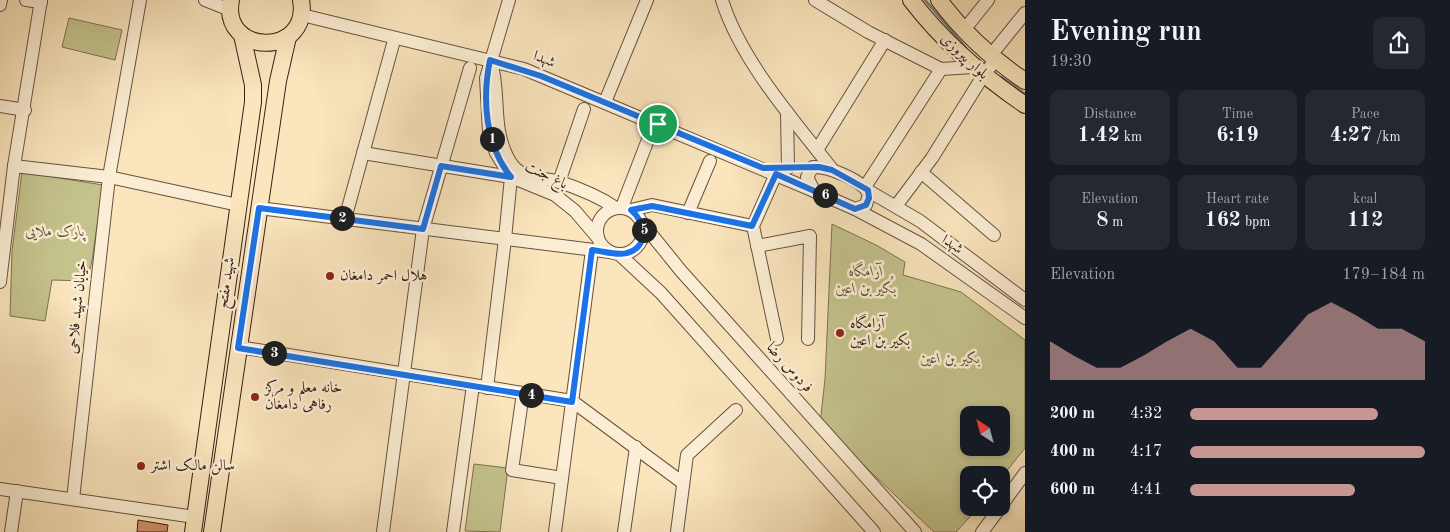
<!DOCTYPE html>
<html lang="en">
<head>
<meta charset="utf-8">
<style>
  body { margin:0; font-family:"Old Standard TT",Amiri,serif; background:#242831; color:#f1f3f6; height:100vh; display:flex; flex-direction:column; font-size:19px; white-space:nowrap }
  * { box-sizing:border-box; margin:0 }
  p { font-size:16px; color:#9ea1a6 }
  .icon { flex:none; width:28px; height:28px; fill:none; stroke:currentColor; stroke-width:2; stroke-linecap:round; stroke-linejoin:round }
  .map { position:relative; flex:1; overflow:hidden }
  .drawer { display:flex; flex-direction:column; background:#171b24; width:425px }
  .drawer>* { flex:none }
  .needle { width:32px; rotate:324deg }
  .buttons { position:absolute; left:960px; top:406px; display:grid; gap:10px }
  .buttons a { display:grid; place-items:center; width:50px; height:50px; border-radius:10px; background:#171b24; box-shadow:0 2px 8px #0003; font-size:25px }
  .pin { position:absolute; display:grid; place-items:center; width:42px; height:42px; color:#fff; margin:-21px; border:2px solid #fff; border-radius:50%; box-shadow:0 1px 5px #0007 }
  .km { position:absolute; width:25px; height:25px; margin:-12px; border-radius:50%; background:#222; color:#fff; font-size:14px; line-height:25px; text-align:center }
  .round { display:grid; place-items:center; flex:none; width:52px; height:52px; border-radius:10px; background:#242831 }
  .summary { display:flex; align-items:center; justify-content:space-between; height:85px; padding:0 25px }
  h1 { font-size:28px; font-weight:800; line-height:38px }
  .stats { display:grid; grid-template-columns:repeat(3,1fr); gap:8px; height:85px; padding:5px 25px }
  .stats div { display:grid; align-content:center; border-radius:10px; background:#242831; text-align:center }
  .stats b { font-size:21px; font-weight:800 }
  .stats small { font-size:14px; font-weight:400 }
  .stats p { font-size:14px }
  .chart { height:140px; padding:10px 25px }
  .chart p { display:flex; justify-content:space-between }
  .chart svg { width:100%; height:90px; margin-top:5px; fill:#c59692; opacity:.7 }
  ul { padding:0 25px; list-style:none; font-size:16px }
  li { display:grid; grid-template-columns:80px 60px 1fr; align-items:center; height:38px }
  li i { height:12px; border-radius:6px; background:#c59692 }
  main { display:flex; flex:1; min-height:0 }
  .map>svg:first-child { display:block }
  .green { fill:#c4c38d; stroke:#7d7252; fill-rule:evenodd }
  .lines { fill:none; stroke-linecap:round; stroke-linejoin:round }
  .stream { stroke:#748076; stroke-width:2.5 }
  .building { fill:#d28e67; stroke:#362117 }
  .minor-casing { stroke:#675240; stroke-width:14 }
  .major-casing { stroke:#362117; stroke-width:18 }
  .minor { stroke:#fceed4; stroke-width:12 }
  .major { stroke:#fae5bd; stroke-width:16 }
  .route-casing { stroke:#fff; stroke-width:10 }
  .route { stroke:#1a73e8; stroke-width:6 }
  .poi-dot { fill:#8f2418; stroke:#fceed4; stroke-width:2 }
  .labels { text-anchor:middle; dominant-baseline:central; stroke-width:5; stroke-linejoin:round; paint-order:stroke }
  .street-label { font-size:15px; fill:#362117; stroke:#fceed4 }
  .park-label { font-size:15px; font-style:italic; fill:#61523a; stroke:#fceed4 }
  .poi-label { font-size:15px; fill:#362117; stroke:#fceed4; text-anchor:start }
</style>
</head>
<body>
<main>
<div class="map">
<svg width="1025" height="532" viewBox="0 0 1025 532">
  <rect width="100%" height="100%" fill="#fae5bd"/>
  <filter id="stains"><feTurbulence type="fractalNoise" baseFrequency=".004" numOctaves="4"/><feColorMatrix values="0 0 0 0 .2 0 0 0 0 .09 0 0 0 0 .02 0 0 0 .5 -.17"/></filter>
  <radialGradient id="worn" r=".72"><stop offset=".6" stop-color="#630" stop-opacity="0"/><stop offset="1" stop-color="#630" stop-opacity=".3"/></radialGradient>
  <g class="green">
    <path d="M69,18L122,30L115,60L62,47Z"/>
    <path d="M22,172L103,185L92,261L87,281L52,280L45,321L10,316L12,251Z"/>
    <path d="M832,224L876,245L905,262L903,275L961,292L1025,340V448L1001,478V475H969V508H978L956,532H934L820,424L825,379ZM969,415H1001V448H969Z"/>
    <path d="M474,464L508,468L500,532L465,531Z"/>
  </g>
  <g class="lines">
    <g class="stream">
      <path d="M925,0L966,48"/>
      <path d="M1001,77L1025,94"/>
    </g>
  </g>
  <path class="building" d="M138,520L168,525L167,532H137Z"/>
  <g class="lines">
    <defs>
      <g id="minor">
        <path d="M26,0L41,2"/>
        <path d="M205,0L230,10"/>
        <path d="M509,0L486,78L489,132L496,153L511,177L555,195L575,211L598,238"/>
        <path d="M722,0C740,59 794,121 832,169"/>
        <path d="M815,0L868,32L941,69L973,67"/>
        <path d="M0,5L1,0"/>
        <path d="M302,15L524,69L814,191"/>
        <path d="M964,30L988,0"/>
        <path d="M991,55L1025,13"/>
        <path d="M491,62C498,85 495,108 499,131C501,143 507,161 516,169C527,179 547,178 560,182C581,189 598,196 616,208"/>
        <path d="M605,102L647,0"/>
        <path d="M0,106L25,110"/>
        <path d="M787,112L788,168"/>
        <path d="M817,150L885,40"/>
        <path d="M363,153L511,177L505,239L487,388"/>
        <path d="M14,166L109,177L238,205"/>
        <path d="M813,167C827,166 863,180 869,194L866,205L855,209L814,191L807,177Z"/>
        <path d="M921,172L994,235"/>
        <path d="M776,174L753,226L777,339"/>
        <path d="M559,182L584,109"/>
        <path d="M865,187L941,69"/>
        <path d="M867,190L920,221L1025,300"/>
        <path d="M896,206L932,158L983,76L996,59"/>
        <path d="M622,207L649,137"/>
        <circle cx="620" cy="231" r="23"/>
        <path d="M259,208L610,252"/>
        <path d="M855,209L921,244L1025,318"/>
        <path d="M631,210L652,205L753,226"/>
        <path d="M688,213L710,161"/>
        <path d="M345,219L393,44"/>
        <path d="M643,224L681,271L915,532"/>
        <path d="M757,246L810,236L808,339"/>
        <path d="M619,254L661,293L874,532"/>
        <path d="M0,282L14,166L41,0"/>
        <path d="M239,347L572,401L683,483"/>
        <path d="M523,393L512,470L562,478"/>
        <path d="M0,489L195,517"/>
        <path d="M73,499L109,177L140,0"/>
        <path d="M1001,506L1025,473"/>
        <path d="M11,532L17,491"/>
        <path d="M383,532L423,229L470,68"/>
        <path d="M453,532L473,385"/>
        <path d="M555,532L592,250"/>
        <path d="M624,532L636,447"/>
        <path d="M677,532L687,455L736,410"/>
        <path d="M982,532L1000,508"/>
      </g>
      <g id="major">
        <path d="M231,0C220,56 311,58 301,0"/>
        <path d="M911,0C944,43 981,75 1025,105"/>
        <path d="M939,0C962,31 992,59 1025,81"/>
        <path d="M193,532L253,102V85L242,35"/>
        <path d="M212,532L278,81L288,37"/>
      </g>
    </defs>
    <use href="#minor" class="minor-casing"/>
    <use href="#major" class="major-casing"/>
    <use href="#minor" class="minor"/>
    <use href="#major" class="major"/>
  </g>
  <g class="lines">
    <defs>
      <path id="route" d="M490,60L541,76L763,168L819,167L832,170L868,190L869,198L866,205L855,209L776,174L752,226L652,206L631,210C646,222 649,247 627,253C617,256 603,251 592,250L572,402L238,348L259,208L423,229L441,166L511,177C485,145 482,99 490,60Z"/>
    </defs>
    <use href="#route" class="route-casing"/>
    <use href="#route" class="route"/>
  </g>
  <g class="poi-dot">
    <circle cx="330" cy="276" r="5"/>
    <circle cx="840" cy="333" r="5"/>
    <circle cx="255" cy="397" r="5"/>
    <circle cx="141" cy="466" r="5"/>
  </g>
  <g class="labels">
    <g class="street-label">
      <text transform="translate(964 57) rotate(43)">بلوار پیروزی</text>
      <text transform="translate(544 60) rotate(21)">شهدا</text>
      <text transform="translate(546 176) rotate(26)">باغ جنت</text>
      <text transform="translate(952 245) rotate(34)">شهدا</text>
      <text transform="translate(227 283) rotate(-82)">شهید مفتح</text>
      <text transform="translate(78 307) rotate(-84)">خیابان شهید فلاحی</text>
      <text transform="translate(789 368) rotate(48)">فردوس رضا</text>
    </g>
    <g class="park-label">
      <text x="55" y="232">پارک ملایی</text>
      <text x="866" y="272">آرامگاه<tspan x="866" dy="17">بُکیر بن اعین</tspan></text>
      <text x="950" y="359">بکیر بن اعین</text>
    </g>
    <g class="poi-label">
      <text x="340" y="276">هلال احمر دامغان</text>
      <text x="850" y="324">آرامگاه<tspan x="850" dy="17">بکیر بن اعین</tspan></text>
      <text x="265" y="388">خانه معلم و مرکز<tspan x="265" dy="17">رفاهی دامغان</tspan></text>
      <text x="151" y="466">سالن مالک اشتر</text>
    </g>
  </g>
  <rect width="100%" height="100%" filter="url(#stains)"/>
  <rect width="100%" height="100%" fill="url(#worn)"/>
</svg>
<div class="buttons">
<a><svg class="needle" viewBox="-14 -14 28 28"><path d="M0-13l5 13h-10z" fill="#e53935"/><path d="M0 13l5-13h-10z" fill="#9ea1a6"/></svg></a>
<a><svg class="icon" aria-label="locate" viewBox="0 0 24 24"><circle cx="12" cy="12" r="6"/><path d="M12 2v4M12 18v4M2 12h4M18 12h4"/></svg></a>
</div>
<div class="pin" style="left:658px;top:124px;background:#1e9e55"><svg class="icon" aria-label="arrive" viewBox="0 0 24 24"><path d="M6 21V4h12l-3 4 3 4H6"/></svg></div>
<b class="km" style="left:492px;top:139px">1</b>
<b class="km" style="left:342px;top:218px">2</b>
<b class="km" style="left:274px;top:353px">3</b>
<b class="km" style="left:531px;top:395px">4</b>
<b class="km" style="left:644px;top:230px">5</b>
<b class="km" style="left:825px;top:195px">6</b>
</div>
<section class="drawer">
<div class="summary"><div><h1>Evening run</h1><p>19:30</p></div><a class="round"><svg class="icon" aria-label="share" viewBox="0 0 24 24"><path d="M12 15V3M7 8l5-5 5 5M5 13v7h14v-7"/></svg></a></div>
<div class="stats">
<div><p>Distance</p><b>1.42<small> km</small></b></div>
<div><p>Time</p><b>6:19</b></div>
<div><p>Pace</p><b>4:27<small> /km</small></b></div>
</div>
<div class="stats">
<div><p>Elevation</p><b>8<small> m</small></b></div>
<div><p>Heart rate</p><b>162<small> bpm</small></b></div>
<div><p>kcal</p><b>112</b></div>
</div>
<div class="chart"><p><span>Elevation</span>179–184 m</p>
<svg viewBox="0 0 160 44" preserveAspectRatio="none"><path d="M0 44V25L10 32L20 38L30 38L40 32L50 25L60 19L70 25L80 38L90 38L100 25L110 12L120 6L130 12L140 19L150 19L160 25V44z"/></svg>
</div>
<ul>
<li><b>200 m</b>4:32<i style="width:80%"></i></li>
<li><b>400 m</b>4:17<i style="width:100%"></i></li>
<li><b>600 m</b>4:41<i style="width:70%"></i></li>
</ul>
</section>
</main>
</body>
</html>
